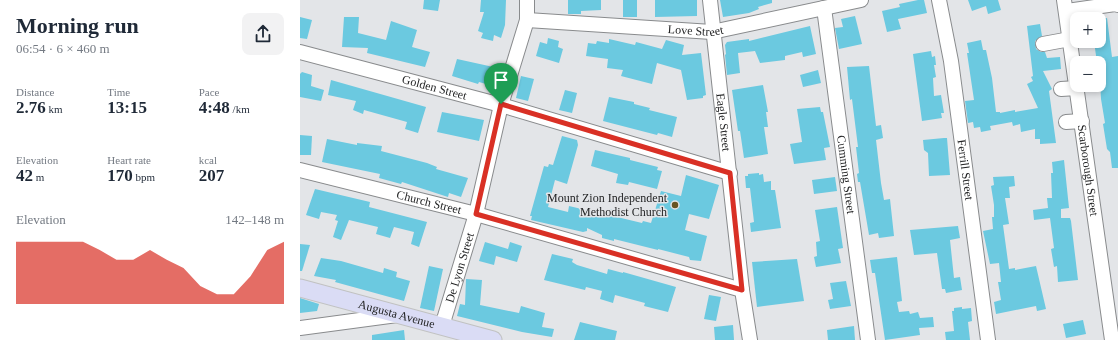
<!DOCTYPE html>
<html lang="en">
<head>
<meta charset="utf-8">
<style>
  body { margin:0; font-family:Georgia,serif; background:#f2f2f3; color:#1f2937; height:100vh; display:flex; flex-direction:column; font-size:15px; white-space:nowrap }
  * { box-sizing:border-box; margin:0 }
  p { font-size:13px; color:#747a83 }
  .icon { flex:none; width:22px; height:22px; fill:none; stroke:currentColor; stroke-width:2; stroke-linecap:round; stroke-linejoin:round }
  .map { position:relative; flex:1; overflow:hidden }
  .sheet { display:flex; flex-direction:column; background:#fff; width:300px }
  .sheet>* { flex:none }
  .fabs { position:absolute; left:770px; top:12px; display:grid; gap:8px }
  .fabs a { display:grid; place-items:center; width:36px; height:36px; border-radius:8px; background:#fff; box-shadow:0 2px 6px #0003; font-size:20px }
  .pin { position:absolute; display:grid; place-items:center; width:34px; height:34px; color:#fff; margin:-41px -17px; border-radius:50% 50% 50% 0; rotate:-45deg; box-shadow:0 0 4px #0007 }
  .pin .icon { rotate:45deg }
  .round { display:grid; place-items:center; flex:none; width:42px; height:42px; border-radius:8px; background:#f2f2f3 }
  .summary { display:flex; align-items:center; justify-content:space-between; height:68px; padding:0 16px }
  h1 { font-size:22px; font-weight:800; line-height:30px }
  .metrics { display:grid; grid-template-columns:repeat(3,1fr); gap:6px; height:68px; padding:4px 16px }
  .metrics div { display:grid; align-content:center }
  .metrics b { font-size:17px; font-weight:800 }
  .metrics small { font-size:11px; font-weight:400 }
  .metrics p { font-size:11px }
  .chart { height:112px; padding:8px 16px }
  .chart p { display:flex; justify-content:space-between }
  .chart svg { width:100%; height:72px; margin-top:4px; fill:#d93025; opacity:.7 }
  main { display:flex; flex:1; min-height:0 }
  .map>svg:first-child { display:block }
  .building { fill:#6bc9e0 }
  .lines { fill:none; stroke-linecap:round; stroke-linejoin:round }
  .minor-casing { stroke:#898b8d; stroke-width:16 }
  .major-casing { stroke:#c1c2c2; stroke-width:19 }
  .minor { stroke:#fff; stroke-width:14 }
  .major { stroke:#dadcf5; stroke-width:17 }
  .route-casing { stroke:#fff; stroke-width:8 }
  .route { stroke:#d93025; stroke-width:5 }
  .poi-dot { fill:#685422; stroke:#e3e5e8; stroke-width:1.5 }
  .labels { text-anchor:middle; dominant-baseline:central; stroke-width:3; stroke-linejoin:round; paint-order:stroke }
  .street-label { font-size:12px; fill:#232425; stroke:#e3e5e8 }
  .poi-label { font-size:12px; fill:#232425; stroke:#e3e5e8; text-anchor:end }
</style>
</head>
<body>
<main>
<section class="sheet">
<div class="summary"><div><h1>Morning run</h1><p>06:54 · 6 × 460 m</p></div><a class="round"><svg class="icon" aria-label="share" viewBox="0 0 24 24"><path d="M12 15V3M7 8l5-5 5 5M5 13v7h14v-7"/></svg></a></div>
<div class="metrics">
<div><p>Distance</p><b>2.76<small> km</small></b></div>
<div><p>Time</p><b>13:15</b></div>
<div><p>Pace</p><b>4:48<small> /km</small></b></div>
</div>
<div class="metrics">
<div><p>Elevation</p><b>42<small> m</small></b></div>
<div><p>Heart rate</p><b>170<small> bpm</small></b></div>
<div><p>kcal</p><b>207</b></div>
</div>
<div class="chart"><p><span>Elevation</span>142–148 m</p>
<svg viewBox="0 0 160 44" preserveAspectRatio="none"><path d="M0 44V6L10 6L20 6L30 6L40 6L50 11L60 17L70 17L80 11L90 17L100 22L110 33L120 38L130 38L140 27L150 11L160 6V44z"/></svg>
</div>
</section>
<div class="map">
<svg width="818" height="340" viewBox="0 0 818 340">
  <rect width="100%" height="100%" fill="#e3e5e8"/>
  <g class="building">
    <path d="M124,0H140L138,11L123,9Z"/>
    <path d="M181,0H206L205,25L201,38L194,35L193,41L181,38L183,33L178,31L184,12H180Z"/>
    <path d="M268,0H301V10L281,11V14H268Z"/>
    <rect x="323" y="0" width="14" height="17"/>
    <path d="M355,0H397V16L355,17Z"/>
    <path d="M420,0H472V3L458,7L459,9L449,13L423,17Z"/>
    <path d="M618,0H624L627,13L598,19L601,29L587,32L582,11L600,7L599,4Z"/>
    <path d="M668,0H698L701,10L688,14L686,6L672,11Z"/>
    <path d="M555,16L562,44L539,49L535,28L543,27L541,19Z"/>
    <path d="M0,17L12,20L7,39L0,38Z"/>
    <path d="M44,17H59L58,33L86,40L91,21L117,30L112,47L130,52L125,67L67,53L68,48L42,47Z"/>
    <path d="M807,18L812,57L818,56V168H812L810,152L807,149L803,124L805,123L801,99L799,63H797L794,41H799V19Z"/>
    <path d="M740,24L742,36L735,41L736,49L741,52H745L747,58L760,57L761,69L743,71L752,89L749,91L756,143L740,144V139H735V129L721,132L720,124L713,126L712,122L690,126L691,130L681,132L680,127L674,128L673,122L668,123L665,101L674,100L667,53H669L667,43L681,40L683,50H686L692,78L696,112H700V113L715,110V112L738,108L727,84L733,81L731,77L733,76L727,26Z"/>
    <path d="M510,26L516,54L503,57L502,52L485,56V60L460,63L455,51L438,53L440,73L427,75L425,55L426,54L425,45L427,42L449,39V41Z"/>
    <path d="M248,38L259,41L258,47L263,49L259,63L236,56L240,42L247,44Z"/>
    <path d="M309,39L335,45L336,42L362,49L366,40L384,45L382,55L401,53L406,95L403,96V98L387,100L381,70L357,63L352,84L321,76L323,70L307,68L308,59L286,56L288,43L296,44L297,41L309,43Z"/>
    <path d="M631,51L632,57L635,56L636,65H634L636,77L633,78L634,96L641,95L644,113H641L642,118L622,121L613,54Z"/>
    <path d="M157,59L198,68L193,86L179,82L178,84L152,76Z"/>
    <path d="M569,66L576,126L581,125L583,138L576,140L581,183L584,200L590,199L594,236L579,238L578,233L569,235L560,182H558L557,174L559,173L556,147H558L552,99L550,100L547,67Z"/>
    <path d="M518,70L521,83L503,87L500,75Z"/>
    <path d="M2,72L12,75L11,86L24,90L21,101L0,97V74Z"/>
    <path d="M221,76L234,79L228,101L216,98Z"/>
    <path d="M31,80L126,107L118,133L105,129L107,122L64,110L63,114L53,110L56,101L28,95Z"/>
    <path d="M463,85L468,112H466L468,127H464L468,154L444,158L440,131H438L432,90Z"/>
    <path d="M265,90L277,93L272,113L259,110Z"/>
    <path d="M309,97L334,102V104L350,108L349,110L377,117L372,137L358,133L357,135L303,121Z"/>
    <path d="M520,107L521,112H523L530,147L524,148L526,160L494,164L490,144L502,142L497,109Z"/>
    <path d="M142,112L184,120L179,141L137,132Z"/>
    <path d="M0,135L12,136L11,155H0Z"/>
    <path d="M262,136L277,140L278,145L267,184L255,180L248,207L268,212L269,206L307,215L309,209L318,211L317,217L342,223L343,221L351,223L361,191L381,196L386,175L419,185L409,219L389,214L385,230L407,236L401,261L390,260L389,257L358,249V250L314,239V241L302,238V235L287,228V231L283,232L231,220L232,216H230L244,166L248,167L249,164L253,165Z"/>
    <path d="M644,138H647L650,175L629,176L628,153L624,150L623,140Z"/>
    <path d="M27,139L57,145V143L82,146L81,151L127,163L137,167L136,169L168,178L161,197L149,193L148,197L102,182L101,184L79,178L80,174L22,162Z"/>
    <path d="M295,150L330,158V160L358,167L357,170L362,171L357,189L329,182L328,185L316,183L318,174L291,166Z"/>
    <path d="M764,160L769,208L761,209V218H770L771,221L778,280L758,282L757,266L754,267L751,249L754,248L750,218L734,220L733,210L748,208L747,198H752L751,173H753L752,162Z"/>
    <path d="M459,173V175L463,174L464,182L471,181V190H475L481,228L451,232L450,223L454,222L450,188H446L445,176H448V174Z"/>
    <path d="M714,176L715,186L709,187L710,198H705L709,224L703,225L709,269L715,268V270L736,266L746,309L737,311L736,306L696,314L694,302L701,300L698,282H701L699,263L690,264L683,231L693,229L692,217H694V205L691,186L694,185L693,177Z"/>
    <path d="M535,177L537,191L514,194L512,180Z"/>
    <path d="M15,189L70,202L69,207L127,222L119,247L111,244L114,232L94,227L90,238L76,234L78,227L49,220L41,240L33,237L38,221L35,220L37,215L21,212L19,219L6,215Z"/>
    <path d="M537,207L543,248L538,249L541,263L516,267L514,257L517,256L516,242L520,241L515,210Z"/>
    <path d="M658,226L660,238L650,240L654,278L660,277L662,290L646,293L645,289H642L637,253L614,255L610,230Z"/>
    <path d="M185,242L208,249L210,242L222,246L217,262L196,256L194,265L179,261Z"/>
    <path d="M0,244L10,245L2,271H0Z"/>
    <path d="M252,254L273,259L272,262L277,265L307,274L308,269L323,273V272L376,287L368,312L344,306L345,303L315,295L313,303L300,299L302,291L286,287L285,290L244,280Z"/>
    <path d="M597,257L602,301L597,302L599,312L609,311L610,314L618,312L620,318L633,317L634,327L619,328L620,335L585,340L575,273H572L570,260Z"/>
    <path d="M21,258L41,261L83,273L84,268L97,272L96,277L110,281L104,301L35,282L36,280L14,276Z"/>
    <path d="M497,259L504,301L457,307L452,262Z"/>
    <path d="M129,266L143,269L134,311L120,308Z"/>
    <path d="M166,279L182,280L180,305L219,313L221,306L245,313L242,327L254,329L252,337L222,332L157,316L160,304L165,305Z"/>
    <path d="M546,281L551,306L530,309L528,300L533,299L530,283Z"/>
    <path d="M409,295L421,297L416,321L404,319Z"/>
    <path d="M0,298L19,304L17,311L0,313Z"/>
    <path d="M662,307V309L671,308L672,321L668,322L670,340H646L645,332L654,331L652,311H654V308Z"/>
    <path d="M783,320L786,334L766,338L763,324Z"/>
    <path d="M280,322L317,331L315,340H274Z"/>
    <path d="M433,325L434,340H415L414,327Z"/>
    <path d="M554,326L555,340H528L527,330Z"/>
    <path d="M104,330L105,340H72V335Z"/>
  </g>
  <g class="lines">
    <defs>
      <g id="minor">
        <path id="s1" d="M410,0L442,290L450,340"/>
        <path id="s2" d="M639,0L651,61L688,340"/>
        <path id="s3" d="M764,0L812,340"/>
        <path id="s4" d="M524,8L568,340"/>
        <path d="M767,11L815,4L818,5"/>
        <path id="s5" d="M227,20L412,32L561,0"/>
        <path d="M743,44L770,39"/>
        <path id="s6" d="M0,52L201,105L430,173"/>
        <path d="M761,89L777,88"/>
        <path d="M766,122L782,121"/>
        <path id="s7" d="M0,170L176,214L442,290"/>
        <path id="s8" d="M142,326L176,214L201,105L227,20V0"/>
        <path d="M0,328L97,315"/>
      </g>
      <g id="major">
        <path id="s9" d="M0,288L193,340"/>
      </g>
    </defs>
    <use href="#minor" class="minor-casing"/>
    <use href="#major" class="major-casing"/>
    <use href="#minor" class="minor"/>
    <use href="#major" class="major"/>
  </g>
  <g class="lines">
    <defs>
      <path id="route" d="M201,104L430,173L442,290L176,214Z"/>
    </defs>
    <use href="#route" class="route-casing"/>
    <use href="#route" class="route"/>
  </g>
  <circle class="poi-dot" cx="375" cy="205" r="4"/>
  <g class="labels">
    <g class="street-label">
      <text stroke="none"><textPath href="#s5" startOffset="169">Love Street</textPath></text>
      <text stroke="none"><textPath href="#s6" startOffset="139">Golden Street</textPath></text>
      <text stroke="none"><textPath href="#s1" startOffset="123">Eagle Street</textPath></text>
      <text stroke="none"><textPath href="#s2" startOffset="172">Ferrill Street</textPath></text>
      <text stroke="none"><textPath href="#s3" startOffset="172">Scarborough Street</textPath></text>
      <text stroke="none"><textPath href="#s4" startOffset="168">Cumming Street</textPath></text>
      <text stroke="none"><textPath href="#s7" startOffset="133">Church Street</textPath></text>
      <text stroke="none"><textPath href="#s8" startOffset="61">De Lyon Street</textPath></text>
      <text stroke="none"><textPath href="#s9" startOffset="100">Augusta Avenue</textPath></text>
    </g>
    <g class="poi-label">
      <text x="367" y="198">Mount Zion Independent<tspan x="367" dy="14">Methodist Church</tspan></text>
    </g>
  </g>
</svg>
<div class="fabs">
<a>+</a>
<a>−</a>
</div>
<div class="pin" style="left:201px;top:104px;background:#1e9e55"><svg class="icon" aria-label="arrive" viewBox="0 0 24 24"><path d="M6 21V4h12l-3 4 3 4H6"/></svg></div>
</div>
</main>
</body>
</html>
